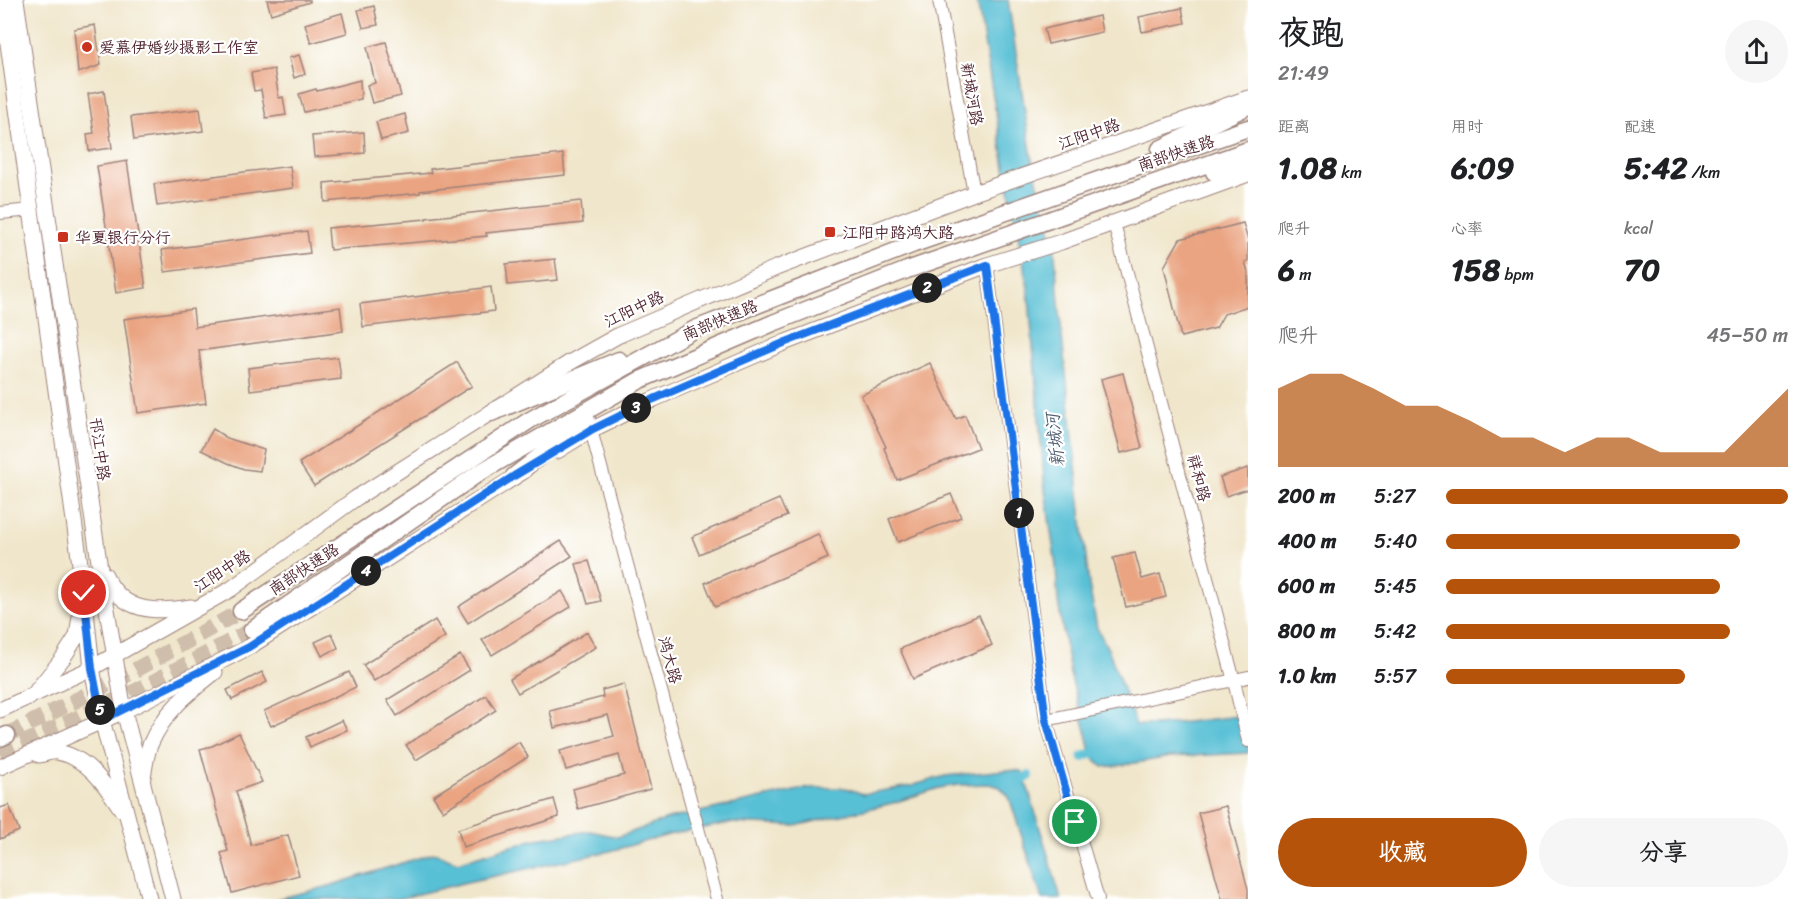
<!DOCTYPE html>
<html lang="zh">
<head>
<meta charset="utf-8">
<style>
  body { margin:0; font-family:Sriracha,"LXGW WenKai TC",sans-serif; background:#f6f6f6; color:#202124; height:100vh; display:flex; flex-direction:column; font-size:22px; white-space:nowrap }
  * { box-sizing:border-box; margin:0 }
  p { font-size:20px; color:#757577 }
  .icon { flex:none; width:33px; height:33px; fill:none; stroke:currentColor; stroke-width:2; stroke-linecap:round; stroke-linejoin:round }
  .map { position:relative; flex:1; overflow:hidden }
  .drawer { display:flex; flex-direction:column; background:#fff; width:570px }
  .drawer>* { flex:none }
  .pin { position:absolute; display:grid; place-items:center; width:51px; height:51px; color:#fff; margin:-26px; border:3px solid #fff; border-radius:50%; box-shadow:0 2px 6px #0007 }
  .km { position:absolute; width:30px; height:30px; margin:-15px; border-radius:50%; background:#222; color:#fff; font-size:16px; line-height:30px; text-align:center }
  .round { display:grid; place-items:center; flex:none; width:63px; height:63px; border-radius:32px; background:#f6f6f6 }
  .head { display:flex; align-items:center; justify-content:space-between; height:102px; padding:0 30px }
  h1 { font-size:33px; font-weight:700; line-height:45px }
  .metrics { display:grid; grid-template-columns:repeat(3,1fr); gap:9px; height:102px; padding:6px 30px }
  .metrics div { display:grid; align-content:center }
  .metrics b { font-size:30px; font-weight:700 }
  .metrics small { font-size:16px; font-weight:400 }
  .metrics p { font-size:16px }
  .chart { height:168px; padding:12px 30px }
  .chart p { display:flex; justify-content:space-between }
  .chart svg { width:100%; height:108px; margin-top:6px; fill:#b45309; opacity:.7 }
  .cta { display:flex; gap:12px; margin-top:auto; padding:12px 30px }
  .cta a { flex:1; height:69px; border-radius:36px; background:#b45309; color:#fff; font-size:24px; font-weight:700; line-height:69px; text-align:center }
  .cta a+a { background:#f6f6f6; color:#202124 }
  ul { padding:0 30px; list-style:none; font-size:20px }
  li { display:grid; grid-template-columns:96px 72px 1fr; align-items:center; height:45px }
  li i { height:15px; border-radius:8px; background:#b45309 }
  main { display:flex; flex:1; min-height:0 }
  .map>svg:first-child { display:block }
  .water { fill:#58c0d5; stroke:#517080; stroke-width:1.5 }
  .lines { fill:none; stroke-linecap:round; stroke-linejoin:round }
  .canal { stroke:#58c0d5; stroke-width:10 }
  .building { fill:#eaa482 }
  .highway-tunnel { stroke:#cfbeab; stroke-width:16; stroke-dasharray:16 8; stroke-linecap:butt }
  .minor-casing { stroke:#9d827b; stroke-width:14 }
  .major-casing { stroke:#9d827b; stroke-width:17 }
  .highway-casing { stroke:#9d827b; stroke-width:19 }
  .minor { stroke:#fff; stroke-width:12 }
  .major { stroke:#fff; stroke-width:15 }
  .highway { stroke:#fff; stroke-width:16 }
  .route-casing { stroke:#fff; stroke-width:12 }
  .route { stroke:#1a73e8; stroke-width:8 }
  .poi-dot { fill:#c8321e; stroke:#fff; stroke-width:2 }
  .labels { text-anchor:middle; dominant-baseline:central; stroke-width:4.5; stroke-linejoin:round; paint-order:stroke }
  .poi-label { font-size:16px; fill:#4a1f2b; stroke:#fff; text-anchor:start }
  .street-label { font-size:16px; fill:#4a1f2b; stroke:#fff }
  .water-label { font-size:18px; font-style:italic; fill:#505f6f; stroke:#fff }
</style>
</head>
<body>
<main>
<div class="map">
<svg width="1248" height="899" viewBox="0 0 1248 899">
  <rect width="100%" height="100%" fill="#fff"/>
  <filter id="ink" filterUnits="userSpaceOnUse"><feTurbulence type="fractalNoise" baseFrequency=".0167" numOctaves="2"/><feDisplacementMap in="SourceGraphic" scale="12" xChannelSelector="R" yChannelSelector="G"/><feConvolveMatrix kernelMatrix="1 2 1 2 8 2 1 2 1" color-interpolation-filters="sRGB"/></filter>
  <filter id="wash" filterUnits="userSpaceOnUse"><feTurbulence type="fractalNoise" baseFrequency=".008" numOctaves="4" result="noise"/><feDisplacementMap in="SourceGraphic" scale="24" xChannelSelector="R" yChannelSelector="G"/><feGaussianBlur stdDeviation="1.35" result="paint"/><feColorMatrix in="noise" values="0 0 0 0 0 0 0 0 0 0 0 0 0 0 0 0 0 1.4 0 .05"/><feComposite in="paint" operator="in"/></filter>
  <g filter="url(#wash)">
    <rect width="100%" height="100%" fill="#f0e6cb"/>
    <g class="water">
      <path d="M977,0H1008L1033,165L1054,244L1062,337L1089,585L1097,628L1109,651L1136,725H1158L1248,715V753L1170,757L1123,765L1103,767L1090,755L1088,738L1070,674L1058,601L1056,566L1045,490L1028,287L1007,179Z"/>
      <path d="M1007,770L1022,771L1025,778L1061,899H1042L1009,797L1000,787L989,784L958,785L939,788L893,803L795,826L730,823L672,834L610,851L467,882L398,899H277L326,887L434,853L458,862L536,839L590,831L618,837L668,819L808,788H846L863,794L911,786L945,776Z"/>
    </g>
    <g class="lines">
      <g class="canal">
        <path d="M1083,757L1102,749"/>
        <path d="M1025,778L1029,776"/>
      </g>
    </g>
    <g id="blocks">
      <g class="building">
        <path d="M267,0H310V2L271,14Z"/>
        <path d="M374,6L378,25L363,28L358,10Z"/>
        <path d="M1182,8L1185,23L1142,32L1139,17Z"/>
        <path d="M342,13L347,33L311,43L305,24Z"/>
        <path d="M1099,16L1102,32L1048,44L1044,29Z"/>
        <path d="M95,25L101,65L78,73L74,29Z"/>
        <path d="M386,42L401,96L372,103L367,85L375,83L367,47Z"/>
        <path d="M299,55L305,74L294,78L289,58Z"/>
        <path d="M274,69L279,98L283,97L286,115L266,118L261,90L254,91L251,73Z"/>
        <path d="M360,80L361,99L304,112L299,94L316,89L317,91Z"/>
        <path d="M104,91L112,148L89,151L87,134L94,133L88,94Z"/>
        <path d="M200,109L203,131L134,140L131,117Z"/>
        <path d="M405,114L409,133L381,140L376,122Z"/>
        <path d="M364,132L365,153L314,157L312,136Z"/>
        <path d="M563,154L565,175L420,191V193L325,202L324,183L431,173L430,169Z"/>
        <path d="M127,161L146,288L116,293L97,166Z"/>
        <path d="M290,166L293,188L157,206L154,184Z"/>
        <path d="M581,201L583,223L486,233L487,236L330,250L328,228L426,219V218Z"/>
        <path d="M1243,223L1248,241V261L1245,262L1248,272V306L1224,314L1216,328L1181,337L1164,267L1180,239Z"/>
        <path d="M307,231L310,253L165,272L162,250Z"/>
        <path d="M555,259L558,280L508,285L506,264Z"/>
        <path d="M491,287L494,311L363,327L360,304Z"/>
        <path d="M340,307L343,331L199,351L206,403L138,413L124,319L193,309L195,327Z"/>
        <path d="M338,357L341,379L250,390L248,368Z"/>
        <path d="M457,362L472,386L314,486L299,463Z"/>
        <path d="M930,363L956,419L965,415L978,448L897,480L884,448L886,447L861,395Z"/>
        <path d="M1123,373L1142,448L1121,453L1101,379Z"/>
        <path d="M213,429L227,438L264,450L260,471L244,469L228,463L201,450Z"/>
        <path d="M1248,468V489L1226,496L1220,477Z"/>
        <path d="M951,494L961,517L898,542L889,519Z"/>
        <path d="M779,499L787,516L699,554L692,537Z"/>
        <path d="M818,534L828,558L715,607L705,583Z"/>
        <path d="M561,541L572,556L468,623L458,607Z"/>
        <path d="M1135,553L1142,579L1160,574L1166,597L1126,607L1113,558Z"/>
        <path d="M589,561L601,601L588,604L576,564Z"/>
        <path d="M562,591L571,607L492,655L482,640Z"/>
        <path d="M979,615L992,645L913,679L900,649Z"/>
        <path d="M435,620L445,637L374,681L363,665Z"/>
        <path d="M587,632L596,647L518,693L510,679Z"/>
        <path d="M332,634L338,648L322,656L315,642Z"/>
        <path d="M460,655L470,670L397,716L387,700Z"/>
        <path d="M262,672L267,682L232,700L227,690Z"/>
        <path d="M349,672L356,687L271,726L264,711Z"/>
        <path d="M624,684L651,789L578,809L573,789L624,775L619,755L566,770L560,751L614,736L608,715L554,728L550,711L603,697L602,690Z"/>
        <path d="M486,695L496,710L416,760L406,745Z"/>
        <path d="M342,720L347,730L310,747L306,737Z"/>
        <path d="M239,733L262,782L236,791L251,845L288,835L299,875L232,893L221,853L228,851L200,749L212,746Z"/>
        <path d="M519,742L528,757L443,811L433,796Z"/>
        <path d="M554,799L559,817L463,847L458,829Z"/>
        <path d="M9,805L19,831L0,839V808Z"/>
        <path d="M1226,806L1248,889V899H1222L1198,813Z"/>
      </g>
    </g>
  </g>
  <g filter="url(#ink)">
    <use href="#blocks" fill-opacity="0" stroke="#9d827b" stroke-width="1.5"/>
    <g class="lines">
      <g class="highway-tunnel">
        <path d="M7,735L130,673L241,611"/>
        <path d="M0,754L136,691L252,630"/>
      </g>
      <defs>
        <g id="minor">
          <path d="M939,0L974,193"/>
          <path d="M0,213L32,210"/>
          <path d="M1114,223L1234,681L1248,741"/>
          <path d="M987,265L1046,720L1098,899"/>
          <path d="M591,430L717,899"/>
          <path d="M1046,720L1248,677"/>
        </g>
        <g id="major">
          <path d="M2,0L84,593L92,668L102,720L149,899"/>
          <path d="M16,0L99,562L124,711L173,899"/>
          <path d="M557,451L591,430L654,399L786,342L987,265L1061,242L1248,174"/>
          <path d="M105,575C122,613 155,613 191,607"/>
          <path d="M37,690L63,658L77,636L81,610"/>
          <path d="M0,710L92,668L231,589L356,498L569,363L619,335L776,268L974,193L1248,98"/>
          <path d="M39,755C45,754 52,751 57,752C88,757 106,786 122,810"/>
          <path d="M0,767L124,711L249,647L524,471"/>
          <path d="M143,777C145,767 146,755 150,745C164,712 187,694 215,672"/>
        </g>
        <g id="highway">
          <path d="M1160,149L1248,106"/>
          <path d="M1214,172L1248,163"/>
          <path d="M491,413L619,360"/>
          <path d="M514,476L587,420"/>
          <path d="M241,611L530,420L695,329L914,244L1248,128"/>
          <path d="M252,630L479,473L640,380L773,323L907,270L1248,150"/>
          <path d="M0,738L7,735"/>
        </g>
      </defs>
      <use href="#minor" class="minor-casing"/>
      <use href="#major" class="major-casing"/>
      <use href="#highway" class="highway-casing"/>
      <use href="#minor" class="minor"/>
      <use href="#major" class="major"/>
      <use href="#highway" class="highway"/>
    </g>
  </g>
  <g class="lines" filter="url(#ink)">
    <defs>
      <path id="route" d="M84,593L92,668L102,720L249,647L514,476L591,430L654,399L786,342L987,265L1046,720L1075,822"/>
    </defs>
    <use href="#route" class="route-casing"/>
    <use href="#route" class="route"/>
  </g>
  <g class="poi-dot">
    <circle cx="87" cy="47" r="6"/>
    <rect x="824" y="226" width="12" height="12" rx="3"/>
    <rect x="57" y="231" width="12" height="12" rx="3"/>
  </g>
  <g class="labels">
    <g class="poi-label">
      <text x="99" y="47">爱慕伊婚纱摄影工作室</text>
      <text x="842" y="232">江阳中路鸿大路</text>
      <text x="75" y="237">华夏银行分行</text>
    </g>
    <g class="street-label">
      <text transform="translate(972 94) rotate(80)">新城河路</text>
      <text transform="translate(1089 134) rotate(-19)">江阳中路</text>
      <text transform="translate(1176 153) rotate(-19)">南部快速路</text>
      <text transform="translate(634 309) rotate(-25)">江阳中路</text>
      <text transform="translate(720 320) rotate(-23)">南部快速路</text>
      <text transform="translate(100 449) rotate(82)">邗江中路</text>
      <text transform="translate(1199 478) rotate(75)">祥和路</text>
      <text transform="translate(304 569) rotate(-33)">南部快速路</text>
      <text transform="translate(222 571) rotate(-33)">江阳中路</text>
      <text transform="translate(670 660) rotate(75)">鸿大路</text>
    </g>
    <g class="water-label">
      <text transform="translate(1055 440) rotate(-96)">新城河</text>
    </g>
  </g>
</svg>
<div class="pin" style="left:1075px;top:822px;background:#1e9e55"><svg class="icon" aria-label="arrive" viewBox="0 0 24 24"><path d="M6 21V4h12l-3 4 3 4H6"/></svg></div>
<div class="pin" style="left:84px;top:593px;background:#d93025"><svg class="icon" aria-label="check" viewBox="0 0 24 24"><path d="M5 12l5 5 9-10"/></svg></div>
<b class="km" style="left:1019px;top:513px">1</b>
<b class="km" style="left:927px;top:288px">2</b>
<b class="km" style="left:636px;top:408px">3</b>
<b class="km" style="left:366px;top:571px">4</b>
<b class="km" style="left:100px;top:710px">5</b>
</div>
<section class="drawer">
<div class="head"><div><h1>夜跑</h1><p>21:49</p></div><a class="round"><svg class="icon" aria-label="share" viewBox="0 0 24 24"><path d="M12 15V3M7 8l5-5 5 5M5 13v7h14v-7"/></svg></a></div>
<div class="metrics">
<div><p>距离</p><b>1.08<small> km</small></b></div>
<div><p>用时</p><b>6:09</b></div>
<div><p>配速</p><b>5:42<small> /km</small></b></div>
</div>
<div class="metrics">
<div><p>爬升</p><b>6<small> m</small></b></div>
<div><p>心率</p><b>158<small> bpm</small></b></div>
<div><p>kcal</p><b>70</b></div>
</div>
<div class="chart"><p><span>爬升</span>45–50 m</p>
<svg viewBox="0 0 160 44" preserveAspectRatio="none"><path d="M0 44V12L10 6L20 6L30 12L40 19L50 19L60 25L70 32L80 32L90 38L100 32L110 32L120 38L130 38L140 38L150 25L160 12V44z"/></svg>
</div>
<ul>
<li><b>200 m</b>5:27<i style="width:100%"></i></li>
<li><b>400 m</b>5:40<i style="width:86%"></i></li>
<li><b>600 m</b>5:45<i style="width:80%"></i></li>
<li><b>800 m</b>5:42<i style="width:83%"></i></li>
<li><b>1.0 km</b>5:57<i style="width:70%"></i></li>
</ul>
<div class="cta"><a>收藏</a><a>分享</a></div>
</section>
</main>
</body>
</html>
